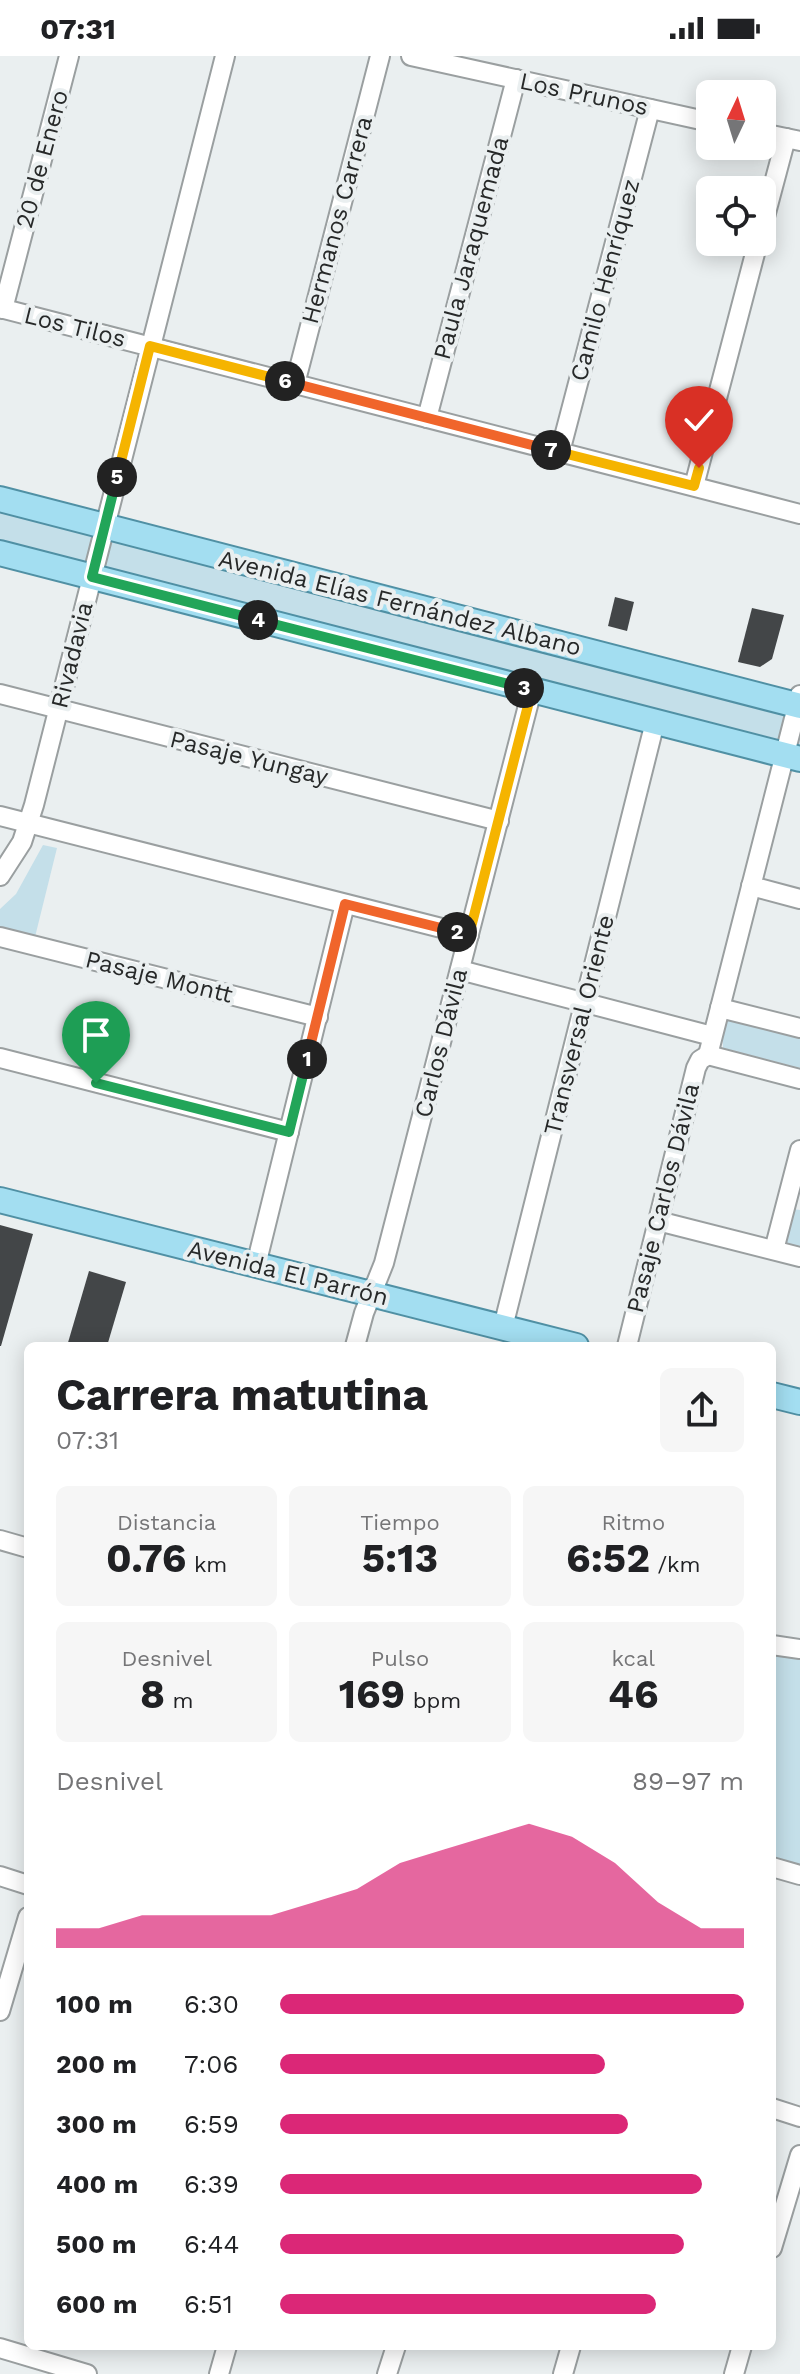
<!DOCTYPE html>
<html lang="es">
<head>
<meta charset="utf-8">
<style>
  body { margin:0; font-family:"Work Sans",sans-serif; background:#f6f6f6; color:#202124; height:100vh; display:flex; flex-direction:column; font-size:30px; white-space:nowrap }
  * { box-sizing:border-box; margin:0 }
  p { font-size:26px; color:#757577 }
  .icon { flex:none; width:44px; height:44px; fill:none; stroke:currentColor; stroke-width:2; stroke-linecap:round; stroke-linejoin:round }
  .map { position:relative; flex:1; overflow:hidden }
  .panel { position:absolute; left:24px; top:1286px; width:752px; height:1008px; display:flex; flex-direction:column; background:#fff; border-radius:12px; box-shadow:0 4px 20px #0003 }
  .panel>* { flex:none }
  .needle { width:52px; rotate:4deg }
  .fabs { position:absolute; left:696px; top:24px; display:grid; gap:16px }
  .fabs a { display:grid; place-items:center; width:80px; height:80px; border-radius:12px; background:#fff; box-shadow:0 4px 20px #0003; font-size:40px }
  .pin { position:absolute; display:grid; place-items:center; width:68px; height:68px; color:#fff; margin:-82px -34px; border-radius:50% 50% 50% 0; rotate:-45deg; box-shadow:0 0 8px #0007 }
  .pin .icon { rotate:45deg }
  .km { position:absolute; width:40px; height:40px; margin:-20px; border-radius:50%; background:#222; color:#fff; font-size:22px; line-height:40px; text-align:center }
  .round { display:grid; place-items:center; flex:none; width:84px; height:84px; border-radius:12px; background:#f6f6f6 }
  .head { display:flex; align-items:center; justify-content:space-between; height:136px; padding:0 32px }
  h1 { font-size:44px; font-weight:700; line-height:60px }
  .metrics { display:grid; grid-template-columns:repeat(3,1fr); gap:12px; height:136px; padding:8px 32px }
  .metrics div { display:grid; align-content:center; border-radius:12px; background:#f6f6f6; text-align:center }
  .metrics b { font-size:40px; font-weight:700 }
  .metrics small { font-size:22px; font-weight:400 }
  .metrics p { font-size:22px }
  .chart { height:224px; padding:16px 32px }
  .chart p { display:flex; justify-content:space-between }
  .chart svg { width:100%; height:144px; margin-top:8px; fill:#db2777; opacity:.7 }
  ul { padding:0 32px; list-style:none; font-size:26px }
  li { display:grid; grid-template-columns:128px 96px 1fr; align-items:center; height:60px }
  li i { height:20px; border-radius:10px; background:#db2777 }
  .status { display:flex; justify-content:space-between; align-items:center; height:56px; padding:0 40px; background:#fff; direction:ltr }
  .status svg { height:22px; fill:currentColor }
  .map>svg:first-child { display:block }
  .green { fill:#c4dfe9 }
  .building { fill:#434648 }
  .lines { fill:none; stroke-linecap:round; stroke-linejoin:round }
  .minor-casing { stroke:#9a9fa0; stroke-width:22 }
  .major-casing { stroke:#5090a4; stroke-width:28 }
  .minor { stroke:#fff; stroke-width:18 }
  .major { stroke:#a3def1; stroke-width:24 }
  .split-1-casing { stroke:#fff; stroke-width:16 }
  .split-2-casing { stroke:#fff; stroke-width:16 }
  .split-3-casing { stroke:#fff; stroke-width:16 }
  .split-4-casing { stroke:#fff; stroke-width:16 }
  .split-5-casing { stroke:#fff; stroke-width:16 }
  .split-6-casing { stroke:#fff; stroke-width:16 }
  .split-7-casing { stroke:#fff; stroke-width:16 }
  .split-8-casing { stroke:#fff; stroke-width:16 }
  .split-1 { stroke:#22a559; stroke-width:10 }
  .split-2 { stroke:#f0652b; stroke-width:10 }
  .split-3 { stroke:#f5b400; stroke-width:10 }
  .split-4 { stroke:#22a559; stroke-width:10 }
  .split-5 { stroke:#22a559; stroke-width:10 }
  .split-6 { stroke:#f5b400; stroke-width:10 }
  .split-7 { stroke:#f0652b; stroke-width:10 }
  .split-8 { stroke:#f5b400; stroke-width:10 }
  .labels { text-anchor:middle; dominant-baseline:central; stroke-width:8; stroke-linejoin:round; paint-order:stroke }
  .street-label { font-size:24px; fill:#272929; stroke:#eaeff0 }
</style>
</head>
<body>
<div class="status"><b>07:31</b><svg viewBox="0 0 49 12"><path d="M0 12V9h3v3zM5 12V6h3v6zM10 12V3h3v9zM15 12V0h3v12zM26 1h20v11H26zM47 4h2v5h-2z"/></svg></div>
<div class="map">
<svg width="800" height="2318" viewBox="0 0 800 2318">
  <rect width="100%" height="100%" fill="#eaeff0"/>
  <g class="green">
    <path d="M0,451L800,658V689L0,485Z"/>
    <path d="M43,789L57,792L34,885L0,876V853L16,838Z"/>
    <path d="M722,963L800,982V1012L723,992Z"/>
    <path d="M793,1153L800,1154V1195L783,1190Z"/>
    <path d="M772,1597L800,1603V1811L772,1804Z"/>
  </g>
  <g class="building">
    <path d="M615,541L634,546L627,575L608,570Z"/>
    <path d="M752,552L784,559L772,603L760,611L738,606Z"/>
    <path d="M0,1169L33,1178L1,1290H0Z"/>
    <path d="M89,1215L126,1226L107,1290H67Z"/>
  </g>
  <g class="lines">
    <defs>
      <g id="minor">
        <path d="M411,0L710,66"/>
        <path d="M762,77L800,85"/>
        <path d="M762,172L786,82"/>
        <path d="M0,252L800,458"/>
        <path d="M3,253L69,0"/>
        <path d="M295,328L380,0"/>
        <path d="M427,362L516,23"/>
        <path d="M560,396L650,53"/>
        <path d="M694,430L758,186"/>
        <path d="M0,638L499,765"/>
        <path d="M0,760L469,879"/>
        <path d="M0,820L22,786L34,749L225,0"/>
        <path d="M751,830L800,843"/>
        <path d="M0,881L318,961"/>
        <path d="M460,914L712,980"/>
        <path d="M720,952L800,972"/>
        <path d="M708,999L800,639"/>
        <path d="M708,999L800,1023"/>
        <path d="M0,1002L289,1076"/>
        <path d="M658,1165L800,1201"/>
        <path d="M774,1194L800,1094"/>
        <path d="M256,1209L345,848"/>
        <path d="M503,1271L655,666"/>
        <path d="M355,1290L364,1257L384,1207L532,634"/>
        <path d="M627,1290L696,1012L700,1004L708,999"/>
        <path d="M0,1484L28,1492"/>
        <path d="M772,1589L800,1593"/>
        <path d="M772,1811L800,1819"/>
        <path d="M0,1820L28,1829"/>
        <path d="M0,1955L28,1861"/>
        <path d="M772,2052L800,2061"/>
        <path d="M772,2192L800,2099"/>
        <path d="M0,2292L87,2318"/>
        <path d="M219,2318L227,2290"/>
        <path d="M387,2318L396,2290"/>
        <path d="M563,2318L571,2290"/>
        <path d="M734,2318L742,2290"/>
      </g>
      <g id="major">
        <path d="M0,443L800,650"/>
        <path d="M0,497L800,703"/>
        <path d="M0,1144L576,1290"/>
        <path d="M772,1339L800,1346"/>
      </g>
    </defs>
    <use href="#minor" class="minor-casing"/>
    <use href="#major" class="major-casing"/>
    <use href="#minor" class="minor"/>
    <use href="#major" class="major"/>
  </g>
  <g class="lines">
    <defs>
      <path id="split-1" d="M96,1027L289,1076L307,1003"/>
      <path id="split-2" d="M307,1003L345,848L457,876"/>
      <path id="split-3" d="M457,876L469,879L532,634L524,632"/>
      <path id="split-4" d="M258,564L524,632"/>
      <path id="split-5" d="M117,421L92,521L258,564"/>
      <path id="split-6" d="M117,421L150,290L285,325"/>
      <path id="split-7" d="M285,325L551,394"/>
      <path id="split-8" d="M551,394L694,430L699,412"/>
    </defs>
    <use href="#split-1" class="split-1-casing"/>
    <use href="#split-2" class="split-2-casing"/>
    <use href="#split-3" class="split-3-casing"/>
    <use href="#split-4" class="split-4-casing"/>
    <use href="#split-5" class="split-5-casing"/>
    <use href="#split-6" class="split-6-casing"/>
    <use href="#split-7" class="split-7-casing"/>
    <use href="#split-8" class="split-8-casing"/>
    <use href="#split-1" class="split-1"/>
    <use href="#split-2" class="split-2"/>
    <use href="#split-3" class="split-3"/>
    <use href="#split-4" class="split-4"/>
    <use href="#split-5" class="split-5"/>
    <use href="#split-6" class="split-6"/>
    <use href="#split-7" class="split-7"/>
    <use href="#split-8" class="split-8"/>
  </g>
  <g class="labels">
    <g class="street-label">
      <text transform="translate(584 38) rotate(12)">Los Prunos</text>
      <text transform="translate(42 103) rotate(-75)">20 de Enero</text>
      <text transform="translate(337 164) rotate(-75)">Hermanos Carrera</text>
      <text transform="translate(471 192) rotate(-75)">Paula Jaraquemada</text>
      <text transform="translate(605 224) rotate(-75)">Camilo Henríquez</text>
      <text transform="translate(75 271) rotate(14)">Los Tilos</text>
      <text transform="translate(400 547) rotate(14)">Avenida Elías Fernández Albano</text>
      <text transform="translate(72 599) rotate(-76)">Rivadavia</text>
      <text transform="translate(249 702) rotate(14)">Pasaje Yungay</text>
      <text transform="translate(159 921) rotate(14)">Pasaje Montt</text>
      <text transform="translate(579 969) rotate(-76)">Transversal Oriente</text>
      <text transform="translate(441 987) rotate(-76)">Carlos Dávila</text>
      <text transform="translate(663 1142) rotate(-76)">Pasaje Carlos Dávila</text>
      <text transform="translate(288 1217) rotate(14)">Avenida El Parrón</text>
    </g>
  </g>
</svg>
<div class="fabs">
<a><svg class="needle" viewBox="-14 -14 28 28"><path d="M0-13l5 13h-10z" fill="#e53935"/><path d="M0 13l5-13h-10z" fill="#757577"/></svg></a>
<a><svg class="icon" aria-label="locate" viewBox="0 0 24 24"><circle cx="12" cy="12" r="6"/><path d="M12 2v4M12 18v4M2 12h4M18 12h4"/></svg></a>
</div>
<div class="pin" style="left:96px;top:1027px;background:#1e9e55"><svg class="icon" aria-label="arrive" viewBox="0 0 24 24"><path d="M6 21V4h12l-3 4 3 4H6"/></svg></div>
<div class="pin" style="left:699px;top:412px;background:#d93025"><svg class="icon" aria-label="check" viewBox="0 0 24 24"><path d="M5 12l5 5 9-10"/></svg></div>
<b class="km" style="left:307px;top:1003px">1</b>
<b class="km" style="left:457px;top:876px">2</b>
<b class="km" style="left:524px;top:632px">3</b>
<b class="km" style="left:258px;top:564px">4</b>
<b class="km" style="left:117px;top:421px">5</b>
<b class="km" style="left:285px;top:325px">6</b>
<b class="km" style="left:551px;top:394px">7</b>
<section class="panel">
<div class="head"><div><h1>Carrera matutina</h1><p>07:31</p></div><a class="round"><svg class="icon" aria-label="share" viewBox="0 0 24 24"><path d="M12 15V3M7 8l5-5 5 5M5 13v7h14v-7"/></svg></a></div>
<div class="metrics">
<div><p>Distancia</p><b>0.76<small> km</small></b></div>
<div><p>Tiempo</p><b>5:13</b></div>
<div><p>Ritmo</p><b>6:52<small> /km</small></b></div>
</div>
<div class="metrics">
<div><p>Desnivel</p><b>8<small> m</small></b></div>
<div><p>Pulso</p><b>169<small> bpm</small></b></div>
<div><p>kcal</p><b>46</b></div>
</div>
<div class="chart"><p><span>Desnivel</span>89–97 m</p>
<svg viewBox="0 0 160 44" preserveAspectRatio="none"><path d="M0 44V38L10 38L20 34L30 34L40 34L50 34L60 30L70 26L80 18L90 14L100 10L110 6L120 10L130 18L140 30L150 38L160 38V44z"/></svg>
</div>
<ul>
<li><b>100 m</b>6:30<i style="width:100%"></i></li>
<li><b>200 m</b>7:06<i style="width:70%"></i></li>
<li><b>300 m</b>6:59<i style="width:75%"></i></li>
<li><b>400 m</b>6:39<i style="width:91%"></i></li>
<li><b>500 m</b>6:44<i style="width:87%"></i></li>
<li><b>600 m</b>6:51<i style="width:81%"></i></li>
</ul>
</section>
</div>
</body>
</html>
